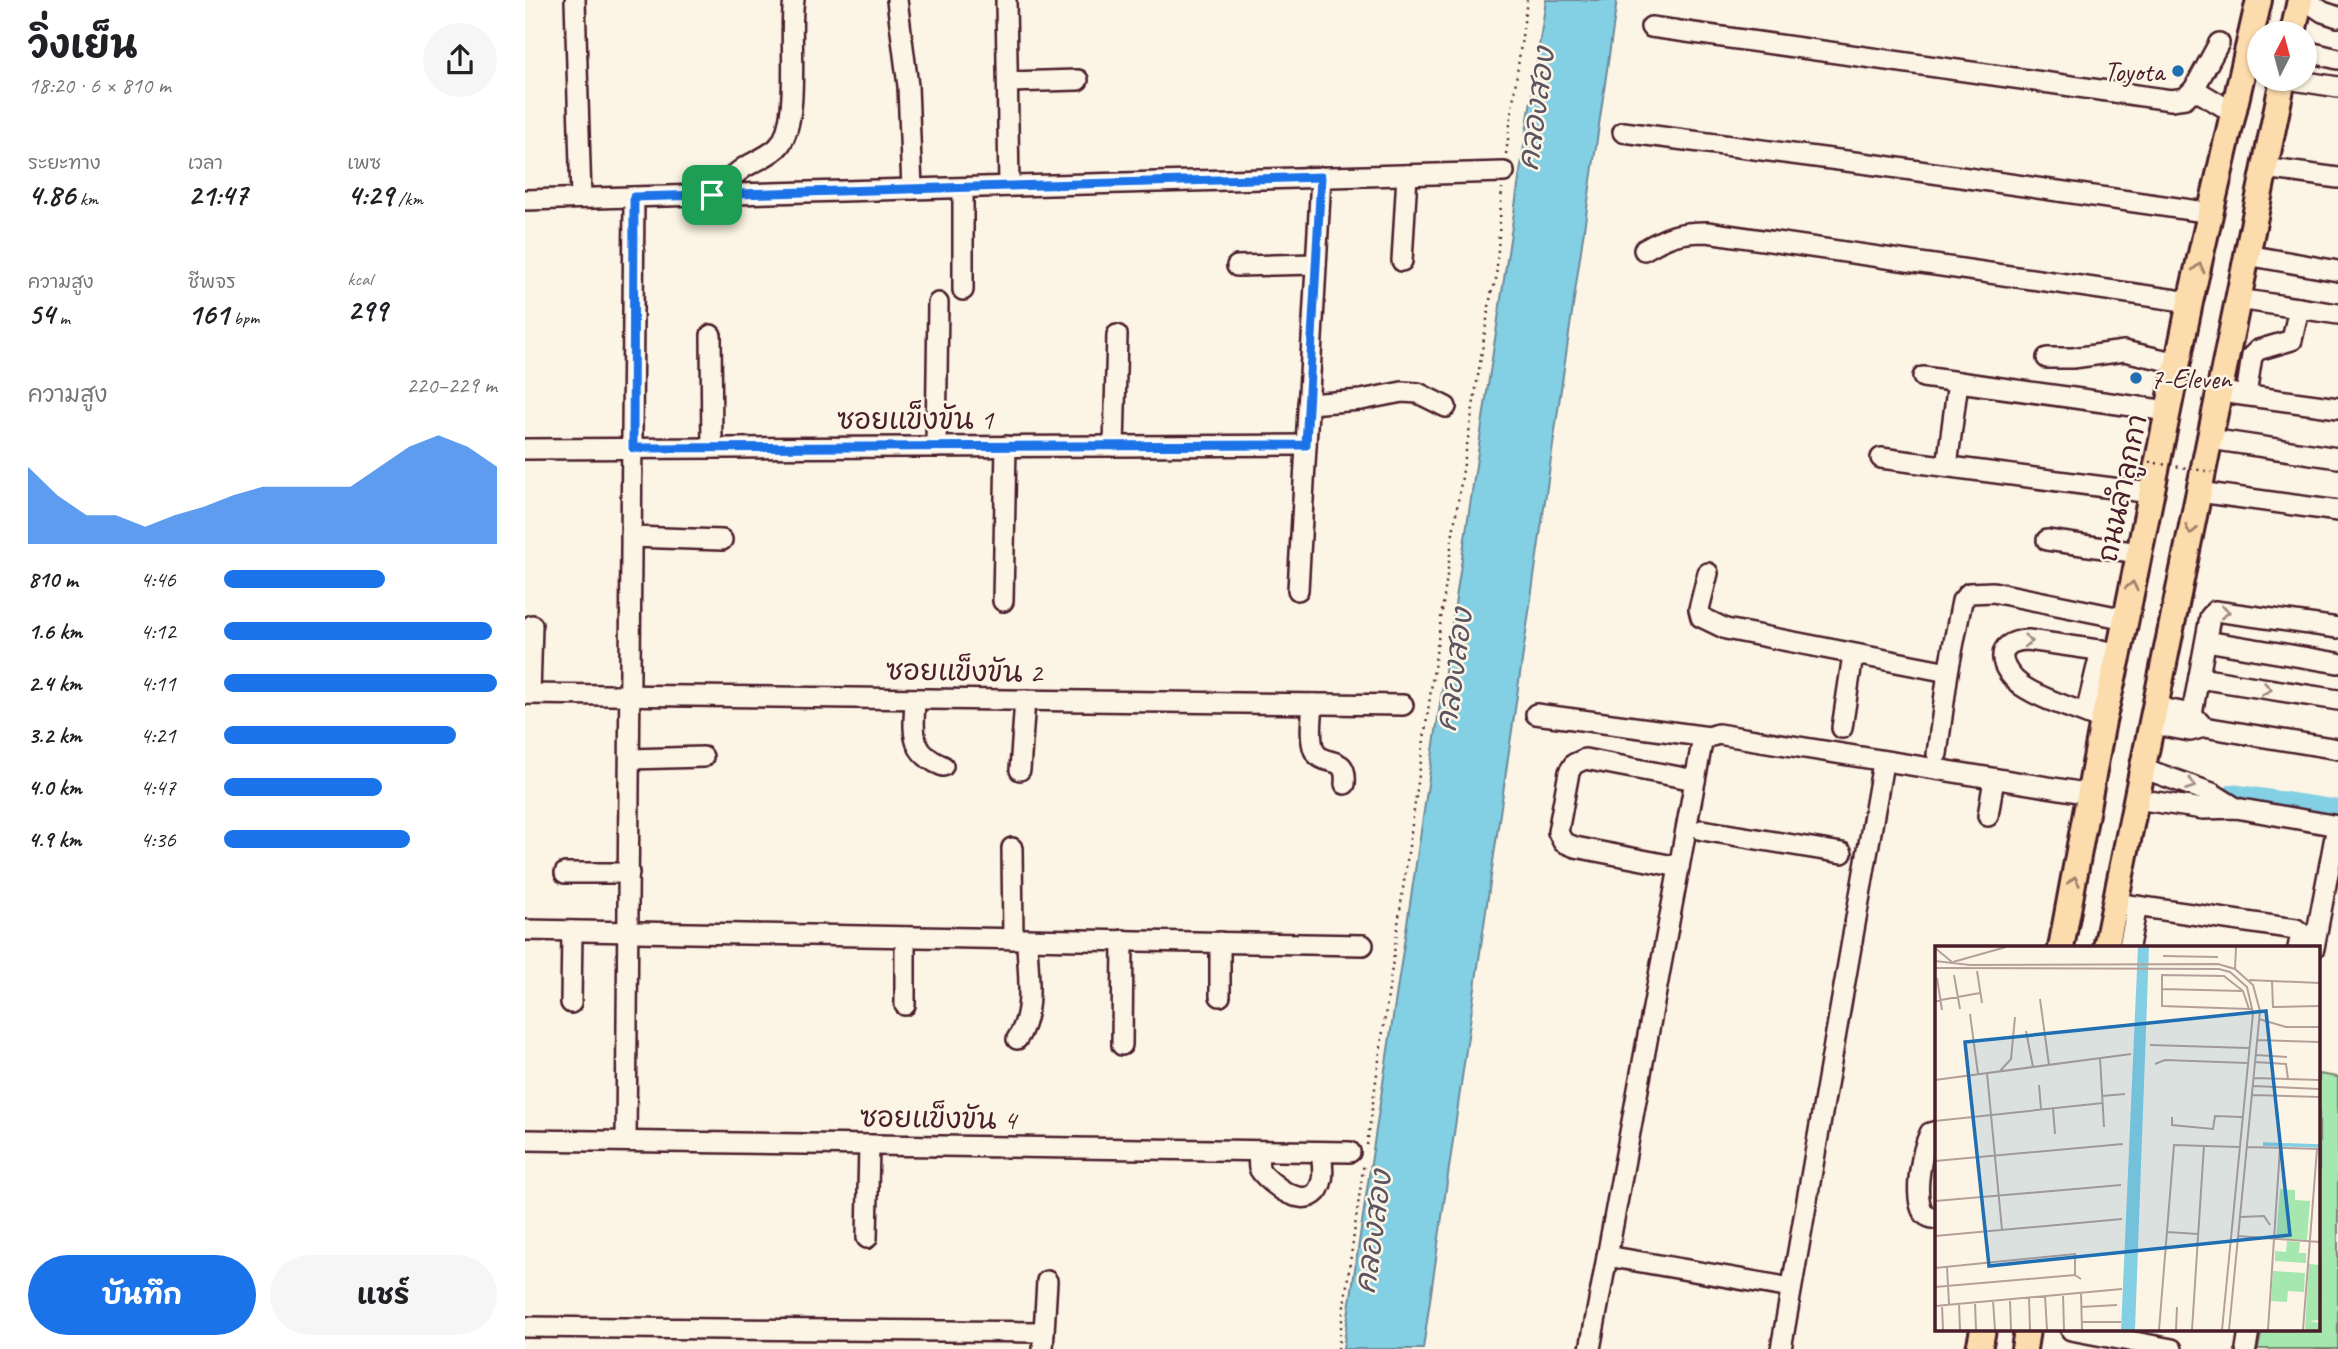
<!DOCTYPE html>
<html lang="th">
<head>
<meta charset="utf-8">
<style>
  body { margin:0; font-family:Caveat,"Playpen Sans Thai",sans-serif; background:#f6f6f6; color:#202124; height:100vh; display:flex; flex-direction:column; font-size:26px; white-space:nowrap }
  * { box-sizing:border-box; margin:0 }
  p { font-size:23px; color:#757577 }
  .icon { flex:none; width:38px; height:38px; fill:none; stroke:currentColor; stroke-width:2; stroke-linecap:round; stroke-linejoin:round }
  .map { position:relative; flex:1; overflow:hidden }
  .side { display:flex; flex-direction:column; background:#fff; width:525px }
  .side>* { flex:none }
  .needle { width:46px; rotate:6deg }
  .controls { position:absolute; left:1722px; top:21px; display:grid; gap:14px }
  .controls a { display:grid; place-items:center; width:70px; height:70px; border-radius:50%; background:#fff; box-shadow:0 2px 5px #0004; font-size:35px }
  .pin { position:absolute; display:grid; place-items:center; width:60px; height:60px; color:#fff; margin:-30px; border-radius:14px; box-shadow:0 4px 10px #0006 }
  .round { display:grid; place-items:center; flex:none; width:74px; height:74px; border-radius:37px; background:#f6f6f6 }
  .headline { display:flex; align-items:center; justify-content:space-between; height:119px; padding:0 28px }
  h1 { font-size:38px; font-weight:700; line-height:52px }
  .metrics { display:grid; grid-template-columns:repeat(3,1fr); gap:10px; height:119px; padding:7px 28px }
  .metrics div { display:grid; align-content:center }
  .metrics b { font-size:30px; font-weight:700 }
  .metrics small { font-size:19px; font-weight:400 }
  .metrics p { font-size:19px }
  .chart { height:196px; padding:14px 28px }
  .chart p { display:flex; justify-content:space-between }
  .chart svg { width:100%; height:126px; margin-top:7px; fill:#1a73e8; opacity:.7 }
  .action { display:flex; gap:14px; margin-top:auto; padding:14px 28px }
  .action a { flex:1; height:80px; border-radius:42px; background:#1a73e8; color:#fff; font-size:28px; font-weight:700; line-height:80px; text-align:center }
  .action a+a { background:#f6f6f6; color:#202124 }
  ul { padding:0 28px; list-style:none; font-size:23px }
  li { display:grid; grid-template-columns:112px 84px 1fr; align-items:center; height:52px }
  li i { height:18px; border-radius:9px; background:#1a73e8 }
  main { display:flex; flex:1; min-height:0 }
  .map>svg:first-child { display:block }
  .green { fill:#a6e7b0; stroke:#78836e; stroke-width:2 }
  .water { fill:#83cfe3; stroke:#6c8999; stroke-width:2 }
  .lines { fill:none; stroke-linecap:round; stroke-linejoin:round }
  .canal { stroke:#83cfe3; stroke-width:16 }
  .minor-casing { stroke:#4a1f2b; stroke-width:24 }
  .major-casing { stroke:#4a1f2b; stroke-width:30 }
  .path { stroke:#4a1f2b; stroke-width:2.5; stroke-dasharray:2 5; stroke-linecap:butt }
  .minor { stroke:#fcf5e5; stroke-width:19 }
  .major { stroke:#fcdcac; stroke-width:24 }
  .path-bridge { stroke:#4a1f2b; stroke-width:2.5; stroke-dasharray:2 5; stroke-linecap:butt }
  .oneway { stroke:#a37e6c }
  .oneway2 { stroke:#a38a88 }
  .route-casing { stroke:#fff; stroke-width:14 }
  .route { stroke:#1a73e8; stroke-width:9 }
  .poi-dot { fill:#1f6fb2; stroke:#fcf5e5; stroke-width:2.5 }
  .labels { text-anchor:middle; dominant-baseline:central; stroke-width:5; stroke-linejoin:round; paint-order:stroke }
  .poi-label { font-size:28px; fill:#4a1f2b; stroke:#fcf5e5; text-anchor:end }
  .street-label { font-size:28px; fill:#4a1f2b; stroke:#fcf5e5 }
  .water-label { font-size:30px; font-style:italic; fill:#5b5462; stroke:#fcf5e5 }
  .inset-river { fill:none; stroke:#83cfe3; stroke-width:3.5 }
  .inset-road { fill:none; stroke:#b59f9b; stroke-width:2 }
  .view { fill:#1f6fb2; fill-opacity:0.15; stroke:#1f6fb2; stroke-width:3.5 }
  .inset-edge { fill:none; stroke:#4a1f2b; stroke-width:3.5 }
</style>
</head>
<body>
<main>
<section class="side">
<div class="headline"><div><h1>วิ่งเย็น</h1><p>18:20 · 6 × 810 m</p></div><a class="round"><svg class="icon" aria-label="share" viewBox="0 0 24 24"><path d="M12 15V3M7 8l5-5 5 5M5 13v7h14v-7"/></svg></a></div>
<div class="metrics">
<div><p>ระยะทาง</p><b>4.86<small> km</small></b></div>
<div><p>เวลา</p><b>21:47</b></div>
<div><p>เพซ</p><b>4:29<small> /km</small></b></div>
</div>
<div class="metrics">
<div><p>ความสูง</p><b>54<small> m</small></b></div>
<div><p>ชีพจร</p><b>161<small> bpm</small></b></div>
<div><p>kcal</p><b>299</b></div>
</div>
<div class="chart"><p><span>ความสูง</span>220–229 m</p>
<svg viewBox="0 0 160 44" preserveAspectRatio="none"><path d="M0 44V17L10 27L20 34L30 34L40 38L50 34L60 31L70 27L80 24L90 24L100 24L110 24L120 17L130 10L140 6L150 10L160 17V44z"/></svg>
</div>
<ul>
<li><b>810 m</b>4:46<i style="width:59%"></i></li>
<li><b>1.6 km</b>4:12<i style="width:98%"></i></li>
<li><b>2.4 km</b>4:11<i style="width:100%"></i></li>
<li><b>3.2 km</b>4:21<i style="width:85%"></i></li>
<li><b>4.0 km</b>4:47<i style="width:58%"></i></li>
<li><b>4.9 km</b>4:36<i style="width:68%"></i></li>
</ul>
<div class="action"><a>บันทึก</a><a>แชร์</a></div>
</section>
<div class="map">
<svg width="1813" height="1349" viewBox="0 0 1813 1349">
  <rect width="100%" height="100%" fill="#fcf5e5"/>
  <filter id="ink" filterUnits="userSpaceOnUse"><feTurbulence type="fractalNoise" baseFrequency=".0143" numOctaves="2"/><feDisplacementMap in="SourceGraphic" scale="14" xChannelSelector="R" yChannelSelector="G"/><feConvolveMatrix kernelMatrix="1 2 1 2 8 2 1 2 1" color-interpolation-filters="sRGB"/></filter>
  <g filter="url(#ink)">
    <path class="green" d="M1794,1074L1813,1077V1349H1733L1737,1330H1794Z"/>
    <path class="water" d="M1021,0H1092L898,1349H818Z"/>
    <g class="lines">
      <path class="canal" d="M1707,792L1813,808"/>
      <defs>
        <g id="minor">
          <path d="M50,0L56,198"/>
          <path d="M372,0L383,86L387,189"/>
          <path d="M481,0L484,186"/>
          <path d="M1780,0L1798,12L1813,17"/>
          <path d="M1126,27L1646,100L1660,98L1669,89L1694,43"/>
          <path d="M1780,51L1813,59"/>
          <path d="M1762,79L1813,87"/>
          <path d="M483,82L553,80"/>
          <path d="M1669,89L1709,113"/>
          <path d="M1098,132L1352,165L1687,213"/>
          <path d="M1740,168L1813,178"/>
          <path d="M438,188V290"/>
          <path d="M187,195C197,186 208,175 220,167C231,161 243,156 252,148C277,124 263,35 269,0"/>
          <path d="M0,200L979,172"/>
          <path d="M1119,250C1143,236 1154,232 1182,232L1665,302"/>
          <path d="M1722,255L1813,271"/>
          <path d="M877,261L882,175"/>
          <path d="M712,266L791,264"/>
          <path d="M1713,299L1813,314"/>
          <path d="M186,335L187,448"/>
          <path d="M1522,358H1548L1599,351L1653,363"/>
          <path d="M1398,377L1643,411"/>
          <path d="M1695,392L1813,408"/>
          <path d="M1721,395L1727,356L1733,350L1767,340L1774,308"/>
          <path d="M783,404L836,400L877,392L893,393L921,407"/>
          <path d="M1685,439L1813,458"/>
          <path d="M589,446L592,335"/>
          <path d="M411,447L413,303"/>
          <path d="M0,449L781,445"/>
          <path d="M1356,458L1626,493"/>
          <path d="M1422,466L1433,382"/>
          <path d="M1674,492L1813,511"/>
          <path d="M107,537L197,540"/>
          <path d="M1522,540L1614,553"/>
          <path d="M1183,573L1174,609L1176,617L1201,629L1423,672L1437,601L1444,593L1468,592L1601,619"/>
          <path d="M773,590L796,177"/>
          <path d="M478,601L481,446"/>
          <path d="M1681,641L1813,663"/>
          <path d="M1674,678L1813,700"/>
          <path d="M0,694L878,705"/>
          <path d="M5,694L7,625"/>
          <path d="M390,699C389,731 383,752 418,766"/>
          <path d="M788,704C787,718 784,737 789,750C798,769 823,752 820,784"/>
          <path d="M1630,707L1667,714L1676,724"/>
          <path d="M1561,713L1576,650"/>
          <path d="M1011,714L1184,737"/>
          <path d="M1667,714L1685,617L1690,611L1813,628"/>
          <path d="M1578,721C1551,708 1521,702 1497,686C1474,669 1467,641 1503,640L1594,653"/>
          <path d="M1626,724L1665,731L1679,727L1813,749"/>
          <path d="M1317,728L1328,655"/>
          <path d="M1412,754L1423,672"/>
          <path d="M105,759L178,757"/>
          <path d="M1617,768L1687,793L1711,808"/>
          <path d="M495,770L500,700"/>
          <path d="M1611,799L1678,809L1711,808L1813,826"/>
          <path d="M1463,816L1469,779"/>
          <path d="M1177,830L1317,853"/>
          <path d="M487,848L488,939"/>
          <path d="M1154,867L1050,847L1038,842L1033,832L1044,772L1049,764L1060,759L1170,780"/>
          <path d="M40,873H104"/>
          <path d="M1590,903L1771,929L1776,933L1773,948"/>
          <path d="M0,930L838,945"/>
          <path d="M380,937V1005"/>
          <path d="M695,942V996"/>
          <path d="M1604,946L1612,906"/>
          <path d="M1789,948L1812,826"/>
          <path d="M46,1003L47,931"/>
          <path d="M492,1039C511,1012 502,970 502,939"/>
          <path d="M597,1045L598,940"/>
          <path d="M1412,1131L1405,1133C1397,1150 1388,1194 1398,1212C1401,1217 1407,1218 1412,1219"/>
          <path d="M0,1140L825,1152"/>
          <path d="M101,1141L109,197"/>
          <path d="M733,1151C734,1156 733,1163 734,1168C736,1174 744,1180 749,1184C764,1197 791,1208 797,1180C799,1171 797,1161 796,1152"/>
          <path d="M342,1238L344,1145"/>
          <path d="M1082,1256L1266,1288"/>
          <path d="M0,1327L519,1332"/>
          <path d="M1546,1330L1647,1349"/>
          <path d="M518,1349L522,1281"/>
          <path d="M1065,1349L1177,743L1184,737L1193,734L1566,794"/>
          <path d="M1256,1349L1358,763"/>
          <path d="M1721,1349L1724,1330"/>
        </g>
        <g id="major">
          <path d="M1768,33L1775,0"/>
          <path d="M1536,948L1578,721L1594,653L1665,302L1734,0"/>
          <path d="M1581,948L1758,79"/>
          <path d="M1454,1349L1458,1330"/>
          <path d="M1499,1349L1502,1330"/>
        </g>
      </defs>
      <use href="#minor" class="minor-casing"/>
      <use href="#major" class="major-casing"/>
      <g class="path">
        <path d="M981,154L1002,0"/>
        <path d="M842,1145L928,533L966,294L971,280L977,188"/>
        <path d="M813,1349L839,1162"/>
      </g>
      <use href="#minor" class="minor"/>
      <use href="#major" class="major"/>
      <path class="path-bridge" d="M1624,462L1687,472"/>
    </g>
    <defs><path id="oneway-chevron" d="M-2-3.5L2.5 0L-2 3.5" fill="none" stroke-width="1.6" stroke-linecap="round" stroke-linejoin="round" transform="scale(1.75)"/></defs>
    <g class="oneway">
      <use href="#oneway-chevron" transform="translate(1674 268) rotate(-76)"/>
      <use href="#oneway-chevron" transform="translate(1666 530) rotate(102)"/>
      <use href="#oneway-chevron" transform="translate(1607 586) rotate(-78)"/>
      <use href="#oneway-chevron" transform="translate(1549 881) rotate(-79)"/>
    </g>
    <g class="oneway2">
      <use href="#oneway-chevron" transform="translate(1700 612) rotate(1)"/>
      <use href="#oneway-chevron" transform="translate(1503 641) rotate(3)"/>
      <use href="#oneway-chevron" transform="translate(1742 689) rotate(9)"/>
      <use href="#oneway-chevron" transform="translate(1666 785) rotate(20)"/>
    </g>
  </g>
  <g class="lines" filter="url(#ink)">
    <defs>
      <path id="route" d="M796,177L781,445L108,448L109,197Z"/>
    </defs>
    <use href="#route" class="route-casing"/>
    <use href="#route" class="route"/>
  </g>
  <g class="poi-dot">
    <circle cx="1653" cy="71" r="7"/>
    <circle cx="1611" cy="378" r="7"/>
  </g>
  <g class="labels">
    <g class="poi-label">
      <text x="1639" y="71">Toyota</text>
      <text x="1625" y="378" text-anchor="start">7-Eleven</text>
    </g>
    <g class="street-label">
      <text x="390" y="419">ซอยแข็งขัน 1</text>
      <text transform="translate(1597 488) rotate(-78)">ถนนลำลูกกา</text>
      <text transform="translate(439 671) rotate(1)">ซอยแข็งขัน 2</text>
      <text transform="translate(413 1118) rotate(1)">ซอยแข็งขัน 4</text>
    </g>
    <g class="water-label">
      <text transform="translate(1011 109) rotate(-82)">คลองสอง</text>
      <text transform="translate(929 670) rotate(-82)">คลองสอง</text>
      <text transform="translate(848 1232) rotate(-82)">คลองสอง</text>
    </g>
  </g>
  <g transform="translate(1410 946)">
    <rect width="385" height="385" fill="#fcf5e5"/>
    <path d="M345,243L360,244V254L375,255L372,294L341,292ZM352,295L365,296L364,307H371V317L340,315V305L351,306ZM374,318L385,319V374L375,375L385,377V384H370ZM338,325L370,327L369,346L353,345L352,356L336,355Z" fill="#a6e7b0"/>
    <path d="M203,1H214L200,384H186Z" fill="#83cfe3"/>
    <path class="inset-river" d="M328,198L385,200"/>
    <path class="inset-road" d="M0,2L17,16M228,10L283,11M0,15L35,19L283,18L300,23L318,39L325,65L294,384M18,16L71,1M0,22L284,23L295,26L312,41L318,67L287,384M300,23L301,1M42,25L47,57M19,29L25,63M2,32L7,64M314,34L385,37M337,35L338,61L385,60M227,43L307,45M105,53L114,119M0,55L45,47M314,63L308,45L289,30L227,29V60L314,63H317M35,68L43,128M324,73L351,81H385M91,85L98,121M322,94L385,96M215,99L314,102M321,109L352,111M165,112L169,181M320,116L351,118L353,133M220,118L230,114L312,117M65,125L76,113L80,71M52,127L67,284M318,132L385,134M0,134L196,108M104,139L106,163M318,140L385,143M317,149L385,151M167,150L190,148M118,162L120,188M237,171V179L278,183L280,170L307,171M0,175L168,157M312,201L385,203M0,215L188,198M0,255L186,239M305,271L329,270L335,279M232,286L263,288M0,290L187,273M303,290L385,296M12,321L14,358M0,322L140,308V329L146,333M0,341L140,329M146,346L147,384M128,348L129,384M110,350L112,384M94,351L95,384M75,353L76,384M58,354L60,384M40,356L41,384M24,357L25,384M7,359L8,384M0,360L187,343M146,361L182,359M147,376H186M224,384L239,199L304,201M241,384L242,361M257,384L269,199M333,384L345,202M368,384L382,203"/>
    <path class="view" d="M331,65L355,289L54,320L30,96Z"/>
    <rect width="385" height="385" class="inset-edge"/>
  </g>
</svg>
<div class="controls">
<a><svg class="needle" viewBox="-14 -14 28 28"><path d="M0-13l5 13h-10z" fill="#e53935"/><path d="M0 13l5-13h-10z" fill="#757577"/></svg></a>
</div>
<div class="pin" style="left:187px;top:195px;background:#1e9e55"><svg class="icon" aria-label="arrive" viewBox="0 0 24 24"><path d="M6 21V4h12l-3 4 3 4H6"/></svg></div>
</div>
</main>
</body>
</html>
